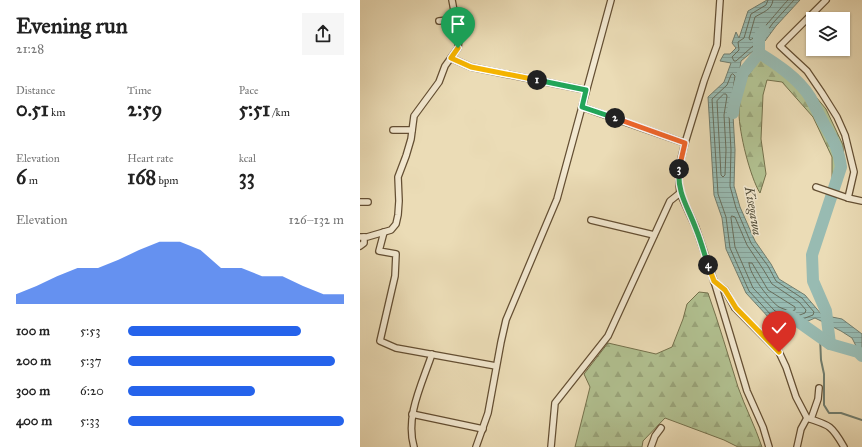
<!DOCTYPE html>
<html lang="en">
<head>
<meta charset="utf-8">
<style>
  body { margin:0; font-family:"IM FELL Great Primer",serif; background:#f6f6f6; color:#222; height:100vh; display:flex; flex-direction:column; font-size:15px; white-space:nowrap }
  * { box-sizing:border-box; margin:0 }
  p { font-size:13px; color:#767676 }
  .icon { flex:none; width:22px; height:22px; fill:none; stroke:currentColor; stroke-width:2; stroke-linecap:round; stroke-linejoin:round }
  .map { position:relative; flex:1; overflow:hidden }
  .panel { display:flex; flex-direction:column; background:#fff; width:360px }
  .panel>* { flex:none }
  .fabs { position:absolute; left:446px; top:12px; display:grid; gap:8px }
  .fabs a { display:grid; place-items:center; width:44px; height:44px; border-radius:0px; background:#fff; box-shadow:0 1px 3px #0004; font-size:20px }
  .pin { position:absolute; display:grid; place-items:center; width:34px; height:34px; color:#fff; margin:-41px -17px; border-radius:50% 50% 50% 0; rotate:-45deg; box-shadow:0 0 4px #0007 }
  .pin .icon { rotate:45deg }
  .km { position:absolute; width:20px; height:20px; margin:-10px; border-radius:50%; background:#222; color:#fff; font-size:11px; line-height:20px; text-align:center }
  .round { display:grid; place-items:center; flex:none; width:42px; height:42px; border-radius:0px; background:#f6f6f6 }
  .summary { display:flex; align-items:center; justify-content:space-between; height:68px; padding:0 16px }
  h1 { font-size:22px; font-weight:700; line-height:30px }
  .figures { display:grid; grid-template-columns:repeat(3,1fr); gap:6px; height:68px; padding:4px 16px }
  .figures div { display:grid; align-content:center }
  .figures b { font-size:20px; font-weight:700 }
  .figures small { font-size:11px; font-weight:400 }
  .figures p { font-size:11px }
  .chart { height:112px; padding:8px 16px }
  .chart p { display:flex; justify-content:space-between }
  .chart svg { width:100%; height:72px; margin-top:4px; fill:#2563eb; opacity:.7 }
  ul { padding:0 16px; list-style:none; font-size:13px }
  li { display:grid; grid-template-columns:64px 48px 1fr; align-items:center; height:30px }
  li i { height:10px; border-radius:5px; background:#2563eb }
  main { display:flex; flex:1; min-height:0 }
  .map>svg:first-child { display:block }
  .forest { fill:url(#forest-firs); stroke:#74714c }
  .water { fill:url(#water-rules); stroke:#717d6e }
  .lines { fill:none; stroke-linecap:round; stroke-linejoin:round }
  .shore { stroke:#686e5c; stroke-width:1 }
  .stream { stroke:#717d6e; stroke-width:2 }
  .river { stroke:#98bbb2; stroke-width:12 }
  .street-casing { stroke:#644f33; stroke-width:8 }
  .street { stroke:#f2e8d0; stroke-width:5.5 }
  .split-1-casing { stroke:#fff; stroke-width:8 }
  .split-2-casing { stroke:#fff; stroke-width:8 }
  .split-3-casing { stroke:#fff; stroke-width:8 }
  .split-4-casing { stroke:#fff; stroke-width:8 }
  .split-5-casing { stroke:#fff; stroke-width:8 }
  .split-1 { stroke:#f5b400; stroke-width:5 }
  .split-2 { stroke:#22a559; stroke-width:5 }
  .split-3 { stroke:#f0652b; stroke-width:5 }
  .split-4 { stroke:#22a559; stroke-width:5 }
  .split-5 { stroke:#f5b400; stroke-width:5 }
  .labels { text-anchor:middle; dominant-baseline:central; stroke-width:3; stroke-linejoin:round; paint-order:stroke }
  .water-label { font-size:13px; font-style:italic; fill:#544e3a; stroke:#f2e8d0 }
</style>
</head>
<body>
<main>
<section class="panel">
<div class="summary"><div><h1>Evening run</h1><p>21:28</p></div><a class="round"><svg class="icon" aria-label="share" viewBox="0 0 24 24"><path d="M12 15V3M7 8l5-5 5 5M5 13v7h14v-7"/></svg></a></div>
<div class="figures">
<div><p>Distance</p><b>0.51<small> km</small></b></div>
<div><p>Time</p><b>2:59</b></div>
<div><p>Pace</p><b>5:51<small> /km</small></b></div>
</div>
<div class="figures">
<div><p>Elevation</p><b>6<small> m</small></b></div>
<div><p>Heart rate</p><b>168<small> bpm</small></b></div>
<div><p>kcal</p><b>33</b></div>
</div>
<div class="chart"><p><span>Elevation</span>126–132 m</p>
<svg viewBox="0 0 160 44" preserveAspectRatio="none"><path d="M0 44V38L10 33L20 27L30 22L40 22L50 17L60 11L70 6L80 6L90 11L100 22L110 22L120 27L130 27L140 33L150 38L160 38V44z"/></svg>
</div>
<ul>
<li><b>100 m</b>5:53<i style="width:80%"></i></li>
<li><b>200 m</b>5:37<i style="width:96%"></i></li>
<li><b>300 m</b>6:20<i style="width:59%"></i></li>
<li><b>400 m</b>5:33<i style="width:100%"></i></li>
</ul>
</section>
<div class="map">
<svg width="502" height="447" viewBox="0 0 502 447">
  <defs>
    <pattern id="forest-firs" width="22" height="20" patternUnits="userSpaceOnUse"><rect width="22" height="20" fill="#b2c292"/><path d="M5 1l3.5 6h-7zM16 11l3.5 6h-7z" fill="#9aa67c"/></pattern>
    <pattern id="water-rules" width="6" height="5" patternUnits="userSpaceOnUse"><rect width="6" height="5" fill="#98bbb2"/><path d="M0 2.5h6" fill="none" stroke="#84a098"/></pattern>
  </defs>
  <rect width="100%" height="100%" fill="#ebdcb6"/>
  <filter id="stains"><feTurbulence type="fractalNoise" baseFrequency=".005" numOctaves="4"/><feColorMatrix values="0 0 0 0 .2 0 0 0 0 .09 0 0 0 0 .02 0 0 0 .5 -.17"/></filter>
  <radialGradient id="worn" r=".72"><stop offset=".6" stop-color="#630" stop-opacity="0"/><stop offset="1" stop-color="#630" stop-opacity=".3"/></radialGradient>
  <g class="forest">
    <path d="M409,58L421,64L451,91L466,109L483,145L484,170L478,185L472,184V157L453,117L422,82L407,80L403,95L401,139L406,174L400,193C390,177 379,132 379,113C379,105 381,95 382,88C385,78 394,68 400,59Z"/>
    <path d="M339,292L348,293C359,324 368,355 378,387C385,407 395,426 402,447H378L364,440L305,418L283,441L282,447H215L230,387L224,374L248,343L296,354L312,347L323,319L327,304Z"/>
  </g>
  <path class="water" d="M407,0H440L416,26L405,41L381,61L373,115L375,150L374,186L380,207L395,241L411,264L419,279L445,295L462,315L482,319L502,334V358L492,338L481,331L455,318L432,328L410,319L386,293L366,249L362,218L354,195L348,97L364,82L371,63L360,61L364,54H370L376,48L372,43L376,32L379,38L388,11Z"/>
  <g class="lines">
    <g class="shore">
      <path d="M408,0L406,5L391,14L384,38L378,42L379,50L372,57L374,61H376L402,38L413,23L434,0"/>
      <path d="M413,0C412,10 403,12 395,17L389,38L390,40C397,38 420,8 428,0"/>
      <path d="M373,74L375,76L369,115L371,150L370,186L376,208L391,243L408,266L416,281L442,298L454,312L453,315L432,323L412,316L389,291L370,248L366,217L358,194L352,99L367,85L371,75Z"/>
      <path d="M364,94H366L367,96L364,115L366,150L365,175L363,177L361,175L357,101Z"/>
      <path d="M372,216L375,217L387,245L403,269L412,284L439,302L446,310L445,313L432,318L415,311L393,288L375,247L371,218Z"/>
      <path d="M389,263H392L408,290L435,307V310L431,311C427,310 423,309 419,307C410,301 389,274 389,263Z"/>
    </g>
    <path class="stream" d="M460,337L461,360L464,374V405L469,413H481L502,420"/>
    <g class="river">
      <path d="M399,53C417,64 438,78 450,97C455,106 459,115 464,124C473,139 479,150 481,167L452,255L453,281L466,311L470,344"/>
      <path d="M373,113L374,105L383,73L399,53V37L404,31"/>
      <path d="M429,315L470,344L498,352L502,356"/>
    </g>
    <defs>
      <g id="street">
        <path d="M360,0L357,45L344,81L325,143L319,167V183L320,193L336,228L354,281L387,391L403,427L409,447"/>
        <path d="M466,0L420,46L447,71L462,93L477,117L485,135L494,172L488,198"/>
        <path d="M79,21L96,19"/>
        <path d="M91,58L111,67L226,90"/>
        <path d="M222,107L325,143"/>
        <path d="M33,130H52"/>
        <path d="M456,187L488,198L502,201"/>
        <path d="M0,202H8"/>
        <path d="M231,220L294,235"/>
        <path d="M24,232L19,251L36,254L35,276L20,341L36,348L136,366"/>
        <path d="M0,237H7L31,230L36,224L38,215L39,201L38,177L46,156L51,139L54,116L79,82L85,66L98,48L99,38L92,0"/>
        <path d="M0,246L4,243V237"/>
        <path d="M354,282L365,290L375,308L419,352L426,367L436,397L447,418C470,425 472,426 484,447"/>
        <path d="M52,414L123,429"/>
        <path d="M451,419L458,399L459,388"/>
        <path d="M54,447C45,416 62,384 72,354"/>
        <path d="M116,447L128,413L141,342L146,320L197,199L251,0"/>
        <path d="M191,447L195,403L248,336L310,201L320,193"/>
        <path d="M291,447L295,436L301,428"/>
        <path d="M437,447L441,429L447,418"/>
      </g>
    </defs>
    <use href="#street" class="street-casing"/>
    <use href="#street" class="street"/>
  </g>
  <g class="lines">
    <defs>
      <path id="split-1" d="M98,48L91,58L111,67L177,80"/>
      <path id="split-2" d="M177,80L226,90L222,107L255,118"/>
      <path id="split-3" d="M255,118L325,143L319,169"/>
      <path id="split-4" d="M319,169C317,193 328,207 336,229C341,241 344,253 348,265"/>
      <path id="split-5" d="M348,265L354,281L365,290L376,308L419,352"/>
    </defs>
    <use href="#split-1" class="split-1-casing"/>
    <use href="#split-2" class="split-2-casing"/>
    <use href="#split-3" class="split-3-casing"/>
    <use href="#split-4" class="split-4-casing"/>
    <use href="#split-5" class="split-5-casing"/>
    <use href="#split-1" class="split-1"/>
    <use href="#split-2" class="split-2"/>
    <use href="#split-3" class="split-3"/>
    <use href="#split-4" class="split-4"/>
    <use href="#split-5" class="split-5"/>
  </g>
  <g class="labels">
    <g class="water-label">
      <text transform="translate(393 211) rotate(80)">Kisegawa</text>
    </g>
  </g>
  <rect width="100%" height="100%" filter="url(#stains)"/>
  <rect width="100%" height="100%" fill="url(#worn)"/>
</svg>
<div class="fabs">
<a><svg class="icon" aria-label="layers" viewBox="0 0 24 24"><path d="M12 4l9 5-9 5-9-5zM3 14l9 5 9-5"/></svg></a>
</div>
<div class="pin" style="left:98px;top:48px;background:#1e9e55"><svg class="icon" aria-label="arrive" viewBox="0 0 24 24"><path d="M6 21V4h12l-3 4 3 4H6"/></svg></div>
<div class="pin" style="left:419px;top:352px;background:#d93025"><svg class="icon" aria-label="check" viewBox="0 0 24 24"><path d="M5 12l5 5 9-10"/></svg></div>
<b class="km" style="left:177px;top:80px">1</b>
<b class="km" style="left:255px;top:118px">2</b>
<b class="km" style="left:319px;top:169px">3</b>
<b class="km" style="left:348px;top:265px">4</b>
</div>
</main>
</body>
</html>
